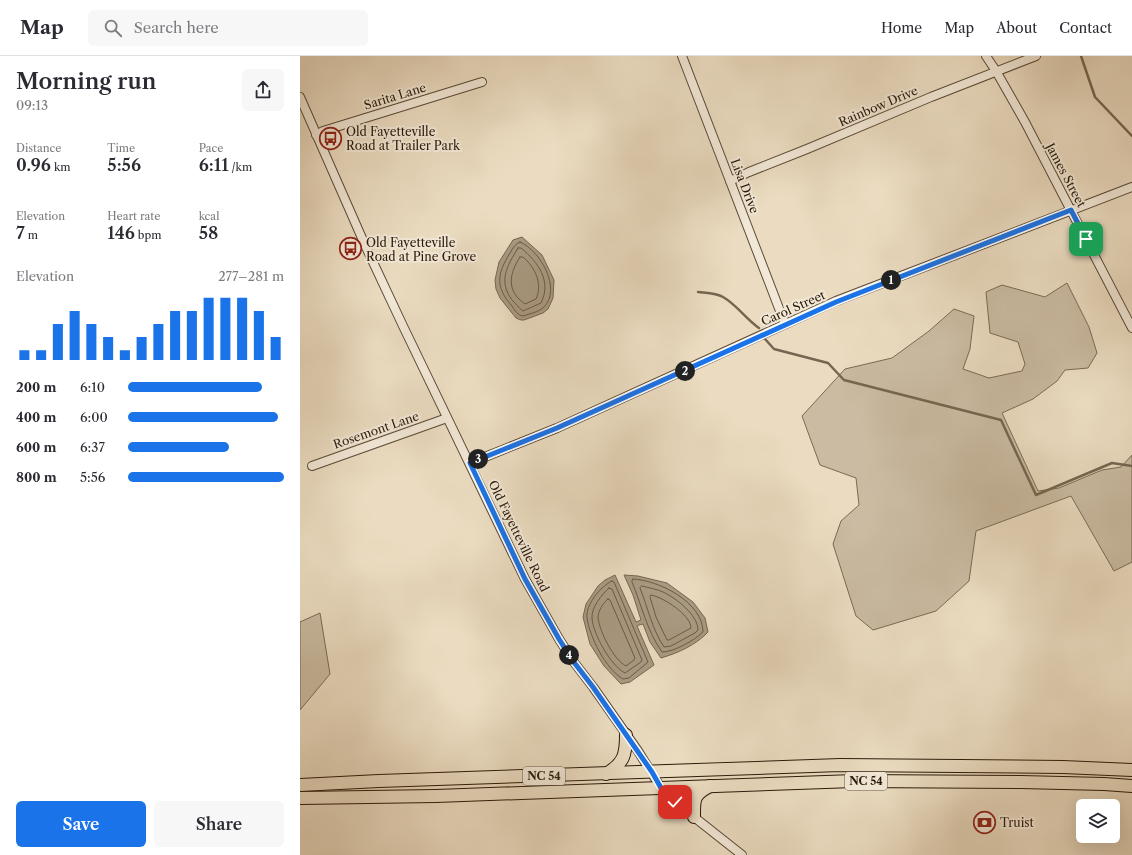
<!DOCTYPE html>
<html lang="en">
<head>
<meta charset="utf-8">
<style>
  body { margin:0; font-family:"Libre Caslon Text",serif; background:#f7f7f7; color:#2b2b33; height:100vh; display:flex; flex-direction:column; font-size:15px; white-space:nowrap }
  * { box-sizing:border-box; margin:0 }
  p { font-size:13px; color:#7c7c81 }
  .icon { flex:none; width:22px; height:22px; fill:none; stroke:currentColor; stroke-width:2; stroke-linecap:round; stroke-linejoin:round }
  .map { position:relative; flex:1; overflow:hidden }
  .side { display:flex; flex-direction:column; background:#fff; width:300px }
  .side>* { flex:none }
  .tools { position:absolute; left:776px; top:743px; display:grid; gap:8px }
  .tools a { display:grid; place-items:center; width:44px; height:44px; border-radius:6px; background:#fff; box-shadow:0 4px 16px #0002; font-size:20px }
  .pin { position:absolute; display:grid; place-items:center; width:34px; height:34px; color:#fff; margin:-17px; border-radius:8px; box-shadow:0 2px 6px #0006 }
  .km { position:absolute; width:20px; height:20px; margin:-10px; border-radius:50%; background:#222; color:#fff; font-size:11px; line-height:20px; text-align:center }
  .round { display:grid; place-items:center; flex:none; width:42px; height:42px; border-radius:6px; background:#f7f7f7 }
  .summary { display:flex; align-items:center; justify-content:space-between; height:68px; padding:0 16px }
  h1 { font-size:22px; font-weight:600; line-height:30px }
  .metrics { display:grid; grid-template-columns:repeat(3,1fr); gap:6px; height:68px; padding:4px 16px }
  .metrics div { display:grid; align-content:center }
  .metrics b { font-size:17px; font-weight:600 }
  .metrics small { font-size:11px; font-weight:400 }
  .metrics p { font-size:11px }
  .chart { height:112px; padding:8px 16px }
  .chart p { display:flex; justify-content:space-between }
  .chart svg { width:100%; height:72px; margin-top:4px; stroke:#1a73e8; stroke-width:6 }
  .primary-button { display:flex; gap:8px; margin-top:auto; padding:8px 16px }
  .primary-button a { flex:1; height:46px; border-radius:6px; background:#1a73e8; color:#fff; font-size:16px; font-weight:600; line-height:46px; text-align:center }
  .primary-button a+a { background:#f7f7f7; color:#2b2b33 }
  ul { padding:0 16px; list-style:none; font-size:13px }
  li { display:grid; grid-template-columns:64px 48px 1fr; align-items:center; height:30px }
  li i { height:10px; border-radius:5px; background:#1a73e8 }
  header { display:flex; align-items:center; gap:24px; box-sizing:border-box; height:56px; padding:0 20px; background:#fff; border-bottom:1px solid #e1e1e2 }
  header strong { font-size:19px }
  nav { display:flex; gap:22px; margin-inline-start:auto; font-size:14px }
  .search { width:280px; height:36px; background:#f7f7f7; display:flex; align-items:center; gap:10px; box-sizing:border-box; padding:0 14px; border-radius:6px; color:#7c7c81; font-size:15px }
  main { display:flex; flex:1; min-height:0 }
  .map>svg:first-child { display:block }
  .green { fill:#cabba2; stroke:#7a6a55 }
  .water { fill:#a99a82; stroke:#766651 }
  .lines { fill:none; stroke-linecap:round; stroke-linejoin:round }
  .shore { stroke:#6a5a45; stroke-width:1 }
  .stream { stroke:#766651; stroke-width:2.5 }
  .minor-casing { stroke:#5a4a36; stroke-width:10 }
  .highway-casing { stroke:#2a1908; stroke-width:14 }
  .minor { stroke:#f2e8d7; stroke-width:8 }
  .highway { stroke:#ebdcc1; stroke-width:12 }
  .route-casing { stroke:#fff; stroke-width:8 }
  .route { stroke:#1a73e8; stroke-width:5 }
  .labels { text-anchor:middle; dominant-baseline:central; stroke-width:4; stroke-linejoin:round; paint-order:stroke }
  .shield { fill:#f2e8d7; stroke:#665746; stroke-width:1 }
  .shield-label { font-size:11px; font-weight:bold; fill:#2a1908 }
  .street-label { font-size:12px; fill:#2a1908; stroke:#f2e8d7 }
  .poi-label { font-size:12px; fill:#2a1908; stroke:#f2e8d7; text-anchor:start }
</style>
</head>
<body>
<header>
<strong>Map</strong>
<div class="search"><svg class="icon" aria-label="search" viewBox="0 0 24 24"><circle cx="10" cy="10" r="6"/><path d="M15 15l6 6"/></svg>Search here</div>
<nav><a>Home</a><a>Map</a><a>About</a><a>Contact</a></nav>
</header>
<main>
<section class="side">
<div class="summary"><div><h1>Morning run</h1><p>09:13</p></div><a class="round"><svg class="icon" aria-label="share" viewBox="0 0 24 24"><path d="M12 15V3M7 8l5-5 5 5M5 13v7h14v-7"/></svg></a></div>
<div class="metrics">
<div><p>Distance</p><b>0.96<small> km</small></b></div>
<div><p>Time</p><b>5:56</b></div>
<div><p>Pace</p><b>6:11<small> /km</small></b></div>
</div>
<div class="metrics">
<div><p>Elevation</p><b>7<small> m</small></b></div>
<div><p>Heart rate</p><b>146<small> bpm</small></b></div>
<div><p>kcal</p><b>58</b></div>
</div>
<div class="chart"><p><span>Elevation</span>277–281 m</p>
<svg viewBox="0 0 160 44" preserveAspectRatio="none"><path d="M5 44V38M15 44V38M25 44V22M35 44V14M45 44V22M55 44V30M65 44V38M75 44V30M85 44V22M95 44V14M105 44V14M115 44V6M125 44V6M135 44V6M145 44V14M155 44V30"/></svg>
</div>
<ul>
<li><b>200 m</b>6:10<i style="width:86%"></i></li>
<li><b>400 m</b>6:00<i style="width:96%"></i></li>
<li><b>600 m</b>6:37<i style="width:65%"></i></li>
<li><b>800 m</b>5:56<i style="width:100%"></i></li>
</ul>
<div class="primary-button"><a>Save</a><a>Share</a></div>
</section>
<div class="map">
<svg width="832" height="799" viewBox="0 0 832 799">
  <rect width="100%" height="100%" fill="#ebdcc1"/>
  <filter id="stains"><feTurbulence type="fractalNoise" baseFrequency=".005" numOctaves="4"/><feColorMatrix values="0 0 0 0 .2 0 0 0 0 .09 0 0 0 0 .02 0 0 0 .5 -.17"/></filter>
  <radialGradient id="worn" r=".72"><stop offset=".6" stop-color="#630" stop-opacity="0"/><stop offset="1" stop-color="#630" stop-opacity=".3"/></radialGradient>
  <g class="green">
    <path d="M767,227L789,271L797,297L788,312L765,314L757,325L733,343L702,357L738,435L759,432L802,414L821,411L832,399V506L814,515L771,440L676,475L669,525L636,555L573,574L556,560L533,488L541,465L559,449L556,422L520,409L502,360L545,313L592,302L629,275L654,253L674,260L670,293L663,313L689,322L722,315L725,308L718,286L690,277L686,236L702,229L745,241Z"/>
    <path d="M20,557L30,618L0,654V566Z"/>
  </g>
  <g class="water">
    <path d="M222,181L242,199L254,224L253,242L248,253L243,257L224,264H221L216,262L200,242L196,233L195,224L199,206L213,184Z"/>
    <path d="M315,519L336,566L341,564L333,539L324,519L338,520L367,527L393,546L405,562L408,576C396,589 378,597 361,602L350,586L343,568L339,569L337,570L354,609L330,626L321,628L304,610L290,588L283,561L286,548L298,530L305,524Z"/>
  </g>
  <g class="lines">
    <g class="shore">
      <path d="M220,186C240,194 262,233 244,251C239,256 229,258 223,260C218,259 215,255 212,250C195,231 197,218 210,197C213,192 215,188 220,186Z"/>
      <path d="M218,192H221C238,206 252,225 241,247L223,255C219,252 216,248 212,244C198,225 207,210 218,192Z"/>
      <path d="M220,201H223C235,211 243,228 236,243L225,248C206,235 209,218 220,201Z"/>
      <path d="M333,523C358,524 403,546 403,576C395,584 374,596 362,596C347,575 342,550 332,526Z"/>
      <path d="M312,525L314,526L348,606L329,622L323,623C306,613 290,582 287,562C285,549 301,530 312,525Z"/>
      <path d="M342,530C349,532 357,533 363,536C376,542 398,559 398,574L395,577L371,590L364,591C352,573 348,552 340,532Z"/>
      <path d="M309,532L312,533L342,604L341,606L325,617C311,610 293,578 292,562C291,552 302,538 309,532Z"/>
      <path d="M351,539C363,541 391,559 391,572L369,584H367L356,561L350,541Z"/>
      <path d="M308,543L310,544L335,602L334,604L326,610C313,603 300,576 298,562C298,555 303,547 308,543Z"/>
    </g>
    <g class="stream">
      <path d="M781,0L795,41L832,80"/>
      <path d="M398,236C406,237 416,237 423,241C437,249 446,263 459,272"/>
      <path d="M465,283L474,293L528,307L544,324L701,364L736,439L812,407L832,410"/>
    </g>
    <defs>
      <g id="minor">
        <path d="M382,0L485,268"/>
        <path d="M686,0L696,15L725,66L832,272"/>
        <path d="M0,41L65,189L103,270L225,523L259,583L273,605L293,631L338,695L361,732L375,746L442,799"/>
        <path d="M16,79L23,75L182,26"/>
        <path d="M430,125L449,116L507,93L631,41L736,0"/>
        <path d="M170,407L257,372L536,245L832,131"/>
        <path d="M12,410L147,362"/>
      </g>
      <g id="highway">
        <path d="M306,718C324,707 326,699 326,679"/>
        <path d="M0,729L79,725L540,709L763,711L832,714"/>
        <path d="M0,742L136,740L554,725L721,726L804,728L832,730"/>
        <path d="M394,761C394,743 393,739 410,730"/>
      </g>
    </defs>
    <use href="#minor" class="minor-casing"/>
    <use href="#highway" class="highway-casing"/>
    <use href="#minor" class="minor"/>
    <use href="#highway" class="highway"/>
  </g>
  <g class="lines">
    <defs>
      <path id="route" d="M375,746L361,732L352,716L293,631L273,605L259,583L225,523L170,407L257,372L536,246L771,154L786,183"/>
    </defs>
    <use href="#route" class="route-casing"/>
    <use href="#route" class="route"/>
  </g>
  <defs>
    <symbol id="bus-ring" viewBox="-11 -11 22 22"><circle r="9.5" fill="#f2e8d7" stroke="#8f2418" stroke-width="1.5"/><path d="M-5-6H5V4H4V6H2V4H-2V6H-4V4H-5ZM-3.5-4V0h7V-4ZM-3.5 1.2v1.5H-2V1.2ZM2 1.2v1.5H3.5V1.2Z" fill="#8f2418"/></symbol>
    <symbol id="bank-ring" viewBox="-11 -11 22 22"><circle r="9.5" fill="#f2e8d7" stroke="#8f2418" stroke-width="1.5"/><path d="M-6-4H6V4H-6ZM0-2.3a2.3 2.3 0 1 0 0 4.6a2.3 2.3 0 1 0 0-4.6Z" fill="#8f2418"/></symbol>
  </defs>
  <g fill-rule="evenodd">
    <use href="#bus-ring" x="18" y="70" width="25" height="25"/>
    <use href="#bus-ring" x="38" y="180" width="25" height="25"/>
    <use href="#bank-ring" x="672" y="754" width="25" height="25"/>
  </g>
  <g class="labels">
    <g class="shield">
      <rect x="223" y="711" width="42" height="18" rx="3"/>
      <rect x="545" y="716" width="42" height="18" rx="3"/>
    </g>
    <g class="shield-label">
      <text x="244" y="720">NC 54</text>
      <text x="566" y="725">NC 54</text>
    </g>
    <g class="street-label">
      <text transform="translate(95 40) rotate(-17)">Sarita Lane</text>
      <text transform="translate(578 50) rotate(-23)">Rainbow Drive</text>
      <text transform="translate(766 119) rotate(62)">James Street</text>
      <text transform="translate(445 130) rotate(69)">Lisa Drive</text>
      <text transform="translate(493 252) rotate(-24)">Carol Street</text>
      <text transform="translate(76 374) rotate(-19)">Rosemont Lane</text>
      <text transform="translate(219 480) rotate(64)">Old Fayetteville Road</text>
    </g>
    <g class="poi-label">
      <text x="46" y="75">Old Fayetteville<tspan x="46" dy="14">Road at Trailer Park</tspan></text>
      <text x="66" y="186">Old Fayetteville<tspan x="66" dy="14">Road at Pine Grove</tspan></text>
      <text x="700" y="766">Truist</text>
    </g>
  </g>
  <rect width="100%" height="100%" filter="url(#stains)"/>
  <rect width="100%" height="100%" fill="url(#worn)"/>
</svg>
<div class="tools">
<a><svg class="icon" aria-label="layers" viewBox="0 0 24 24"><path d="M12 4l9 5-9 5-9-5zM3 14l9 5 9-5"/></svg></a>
</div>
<div class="pin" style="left:786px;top:183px;background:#1e9e55"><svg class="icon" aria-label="arrive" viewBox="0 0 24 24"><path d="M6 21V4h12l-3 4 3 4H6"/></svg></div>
<div class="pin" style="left:375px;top:746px;background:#d93025"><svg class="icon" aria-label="check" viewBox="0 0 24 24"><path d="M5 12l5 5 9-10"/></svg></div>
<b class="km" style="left:591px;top:224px">1</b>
<b class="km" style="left:385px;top:315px">2</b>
<b class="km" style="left:178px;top:403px">3</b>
<b class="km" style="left:269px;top:599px">4</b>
</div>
</main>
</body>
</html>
